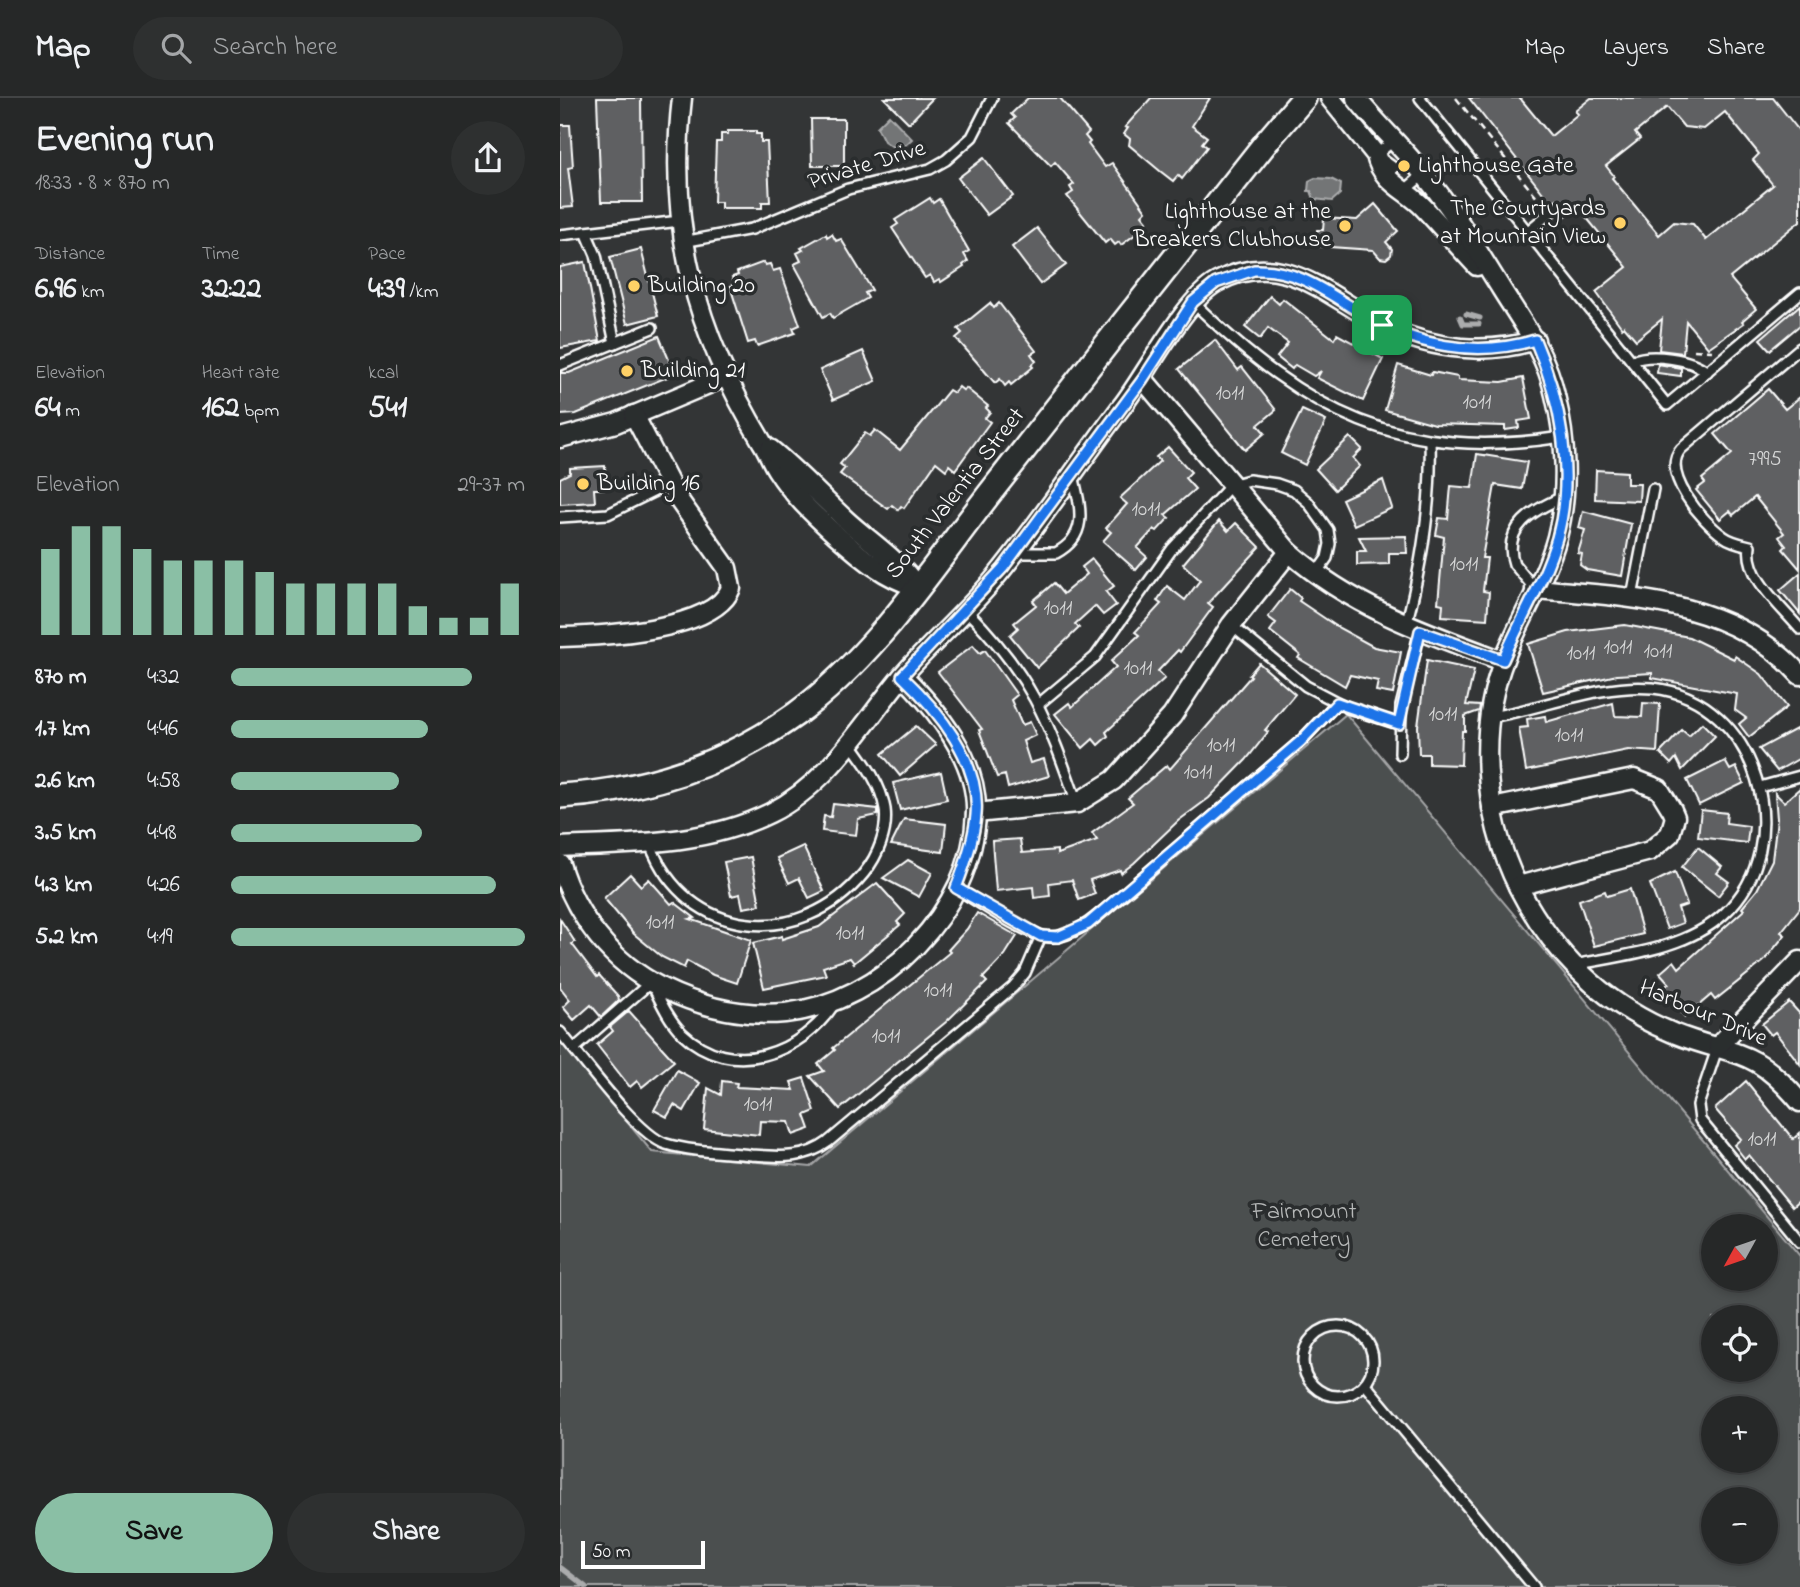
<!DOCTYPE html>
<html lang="en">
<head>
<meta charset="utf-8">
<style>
  body { margin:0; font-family:"Indie Flower",sans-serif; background:#2e3030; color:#f1f3f6; height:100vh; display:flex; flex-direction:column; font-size:26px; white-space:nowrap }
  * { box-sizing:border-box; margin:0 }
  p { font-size:23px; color:#a4a6a8 }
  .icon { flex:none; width:38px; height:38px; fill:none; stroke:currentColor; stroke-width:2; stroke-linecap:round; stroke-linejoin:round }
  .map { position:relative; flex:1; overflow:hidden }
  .details { display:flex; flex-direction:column; background:#262828; width:560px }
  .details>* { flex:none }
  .needle { width:46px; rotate:230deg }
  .buttons { position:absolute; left:1141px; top:1116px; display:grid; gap:14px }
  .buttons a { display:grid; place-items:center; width:77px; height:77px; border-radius:50%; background:#262828; box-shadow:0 4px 10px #0003,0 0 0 2px #424445; font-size:35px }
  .scale { position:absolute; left:21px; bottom:18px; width:124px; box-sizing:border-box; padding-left:7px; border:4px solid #fff; border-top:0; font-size:19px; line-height:24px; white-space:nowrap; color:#fff; -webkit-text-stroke:5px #2a2d2e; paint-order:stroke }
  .pin { position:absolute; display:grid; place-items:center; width:60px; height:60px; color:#fff; margin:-30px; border-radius:14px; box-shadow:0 4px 10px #0006 }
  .round { display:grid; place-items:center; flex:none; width:74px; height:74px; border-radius:37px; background:#2e3030 }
  .overview { display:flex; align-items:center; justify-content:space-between; height:119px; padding:0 35px }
  h1 { font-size:38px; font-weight:700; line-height:52px }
  .stats { display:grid; grid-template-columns:repeat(3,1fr); gap:10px; height:119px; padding:7px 35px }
  .stats div { display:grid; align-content:center }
  .stats b { font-size:30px; font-weight:700 }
  .stats small { font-size:19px; font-weight:400 }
  .stats p { font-size:19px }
  .chart { height:196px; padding:14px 35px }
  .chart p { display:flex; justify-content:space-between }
  .chart svg { width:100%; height:126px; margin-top:7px; stroke:#8abfa5; stroke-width:6 }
  .primary-button { display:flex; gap:14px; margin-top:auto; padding:14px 35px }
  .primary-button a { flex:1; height:80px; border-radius:42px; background:#8abfa5; color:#111; font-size:28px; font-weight:700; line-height:80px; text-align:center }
  .primary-button a+a { background:#2e3030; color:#f1f3f6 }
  ul { padding:0 35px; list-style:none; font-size:23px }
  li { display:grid; grid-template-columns:112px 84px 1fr; align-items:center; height:52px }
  li i { height:18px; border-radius:9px; background:#8abfa5 }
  header { display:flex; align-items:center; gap:42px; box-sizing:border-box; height:98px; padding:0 35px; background:#262828; border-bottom:2px solid #424445 }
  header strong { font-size:33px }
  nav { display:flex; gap:38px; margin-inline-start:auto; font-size:24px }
  .search { width:490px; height:63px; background:#2e3030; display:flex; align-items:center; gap:18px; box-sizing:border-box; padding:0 24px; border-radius:38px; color:#a4a6a8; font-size:26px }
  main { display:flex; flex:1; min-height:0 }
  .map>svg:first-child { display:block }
  .green { fill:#4c4f50; stroke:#a6a7a8; stroke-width:2; fill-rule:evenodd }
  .water { fill:#737576; stroke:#abacad; stroke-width:2 }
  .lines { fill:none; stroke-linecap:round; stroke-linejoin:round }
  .stream { stroke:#abacad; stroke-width:5 }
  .building { fill:#5f6162; stroke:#fff; stroke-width:2; fill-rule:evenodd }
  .service-casing { stroke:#fff; stroke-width:14 }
  .minor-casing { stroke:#fff; stroke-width:23 }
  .tertiary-casing { stroke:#fff; stroke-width:28 }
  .path { stroke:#fff; stroke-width:2.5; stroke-dasharray:7 5; stroke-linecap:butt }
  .service { stroke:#2a2d2e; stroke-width:9 }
  .minor { stroke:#2a2d2e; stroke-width:18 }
  .tertiary { stroke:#2a2d2e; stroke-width:23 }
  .route-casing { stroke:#fff; stroke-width:14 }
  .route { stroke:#1a73e8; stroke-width:9 }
  .poi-dot { fill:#ffd166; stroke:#2a2d2e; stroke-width:2.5 }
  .labels { text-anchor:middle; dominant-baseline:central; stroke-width:7; stroke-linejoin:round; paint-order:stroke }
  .number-label { font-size:21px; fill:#d7d8d8 }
  .street-label { font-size:24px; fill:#fff; stroke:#2a2d2e }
  .poi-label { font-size:24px; fill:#fff; stroke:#2a2d2e; text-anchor:start }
  .park-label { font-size:24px; fill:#b7b9b9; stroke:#2a2d2e }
</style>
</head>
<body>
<header>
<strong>Map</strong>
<div class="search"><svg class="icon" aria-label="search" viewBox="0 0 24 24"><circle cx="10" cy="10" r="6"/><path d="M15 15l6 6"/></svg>Search here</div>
<nav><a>Map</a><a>Layers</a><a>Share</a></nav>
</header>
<main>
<section class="details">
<div class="overview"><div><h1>Evening run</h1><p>18:33 · 8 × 870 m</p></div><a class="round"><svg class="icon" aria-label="share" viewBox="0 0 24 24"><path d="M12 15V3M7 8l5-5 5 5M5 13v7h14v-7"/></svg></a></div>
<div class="stats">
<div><p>Distance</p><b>6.96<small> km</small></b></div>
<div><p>Time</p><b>32:22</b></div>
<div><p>Pace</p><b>4:39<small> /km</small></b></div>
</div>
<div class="stats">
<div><p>Elevation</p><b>64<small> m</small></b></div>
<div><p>Heart rate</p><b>162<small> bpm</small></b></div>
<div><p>kcal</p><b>541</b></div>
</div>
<div class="chart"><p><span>Elevation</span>29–37 m</p>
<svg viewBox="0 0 160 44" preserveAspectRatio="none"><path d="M5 44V14M15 44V6M25 44V6M35 44V14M45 44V18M55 44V18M65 44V18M75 44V22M85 44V26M95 44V26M105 44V26M115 44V26M125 44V34M135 44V38M145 44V38M155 44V26"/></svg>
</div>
<ul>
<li><b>870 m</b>4:32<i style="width:82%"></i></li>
<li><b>1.7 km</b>4:46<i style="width:67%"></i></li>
<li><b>2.6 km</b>4:58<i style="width:57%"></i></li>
<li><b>3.5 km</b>4:48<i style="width:65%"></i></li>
<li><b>4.3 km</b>4:26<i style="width:90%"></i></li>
<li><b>5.2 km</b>4:19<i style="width:100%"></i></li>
</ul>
<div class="primary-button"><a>Save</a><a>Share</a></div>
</section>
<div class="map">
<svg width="1240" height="1489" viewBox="0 0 1240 1489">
  <rect width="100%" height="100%" fill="#333536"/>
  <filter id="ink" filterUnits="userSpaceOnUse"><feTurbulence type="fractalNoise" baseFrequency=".0143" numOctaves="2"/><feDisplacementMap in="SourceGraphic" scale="14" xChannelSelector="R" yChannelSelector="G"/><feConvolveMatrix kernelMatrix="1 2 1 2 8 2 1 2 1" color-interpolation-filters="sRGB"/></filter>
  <g filter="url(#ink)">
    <path class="green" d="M786,616L1240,1158V1489H0V943L92,1054L251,1069ZM1153,1129H1206V1181H1153ZM1153,1220H1206V1272H1153ZM1153,1311H1206V1363H1153ZM1153,1402H1206V1454H1153Z"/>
    <g class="water">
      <path d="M329,17L352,41L339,53L324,43L317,29Z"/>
      <path d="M755,80L771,81L781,86L780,96L772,103L754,101L751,93H748L749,83Z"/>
    </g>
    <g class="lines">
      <g class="stream">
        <path d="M906,216L920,220"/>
        <path d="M900,219L903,226H919"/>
        <path d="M0,1469L26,1489"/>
      </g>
    </g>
    <g class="building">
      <path d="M37,0H81L82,104H41Z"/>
      <path d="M324,0H373L349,25Z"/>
      <path d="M468,0H500L529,34L525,38L530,44L528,46L545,69L552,65L586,113L582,117L587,123L582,127L584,130L561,147L559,144L555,147L550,141L545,145L507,98L513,94L510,89L514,86L495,64L491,68L449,25L455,20L451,16Z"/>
      <path d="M591,0H650L632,28L647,39L642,45L647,49L622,81L618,77L613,83L600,73L569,47L570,41L564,36L568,30L565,29Z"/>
      <path d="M909,0H960L991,38L1018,16L1015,13L1031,0H1213L1240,34V123L1170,180L1196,211L1182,223L1184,225L1148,250L1126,223L1123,255L1099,252L1102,221L1076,242L1064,228L1062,230L1036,194L1067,169L1017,108L1006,118L1003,103L997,101L990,104ZM1107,9L1124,29L1144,31L1165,14L1199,56L1193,62L1213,87L1146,142L1133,126L1114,124L1099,137L1052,80L1054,78L1046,68L1080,41L1075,35Z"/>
      <path d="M251,21H284V68H252Z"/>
      <path d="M0,27H10L13,69L8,70L13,109L0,110Z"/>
      <path d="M168,33H196V36H201V44H207L210,104H202V110H161V104H154L156,44H161V36H168Z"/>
      <path d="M424,60L453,98L427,117L398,80Z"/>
      <path d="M370,100L373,105L379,101L409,153L404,156L408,163L403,167L404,169L381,184L379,181L374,184L370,177L365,180L332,130L338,126L335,122Z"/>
      <path d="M815,106L838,133L826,144L832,151L831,157L826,161L820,160L813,152L756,148L757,132H763L764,120L797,122Z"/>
      <path d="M477,130L506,167L480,186L452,149Z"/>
      <path d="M266,136L267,139L272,136L276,143L281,141L312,192L305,195L308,200L273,220L270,215L263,219L234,166L241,163L237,155L243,152L241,150Z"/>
      <path d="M81,151L98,218L67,226L50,159Z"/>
      <path d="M25,164L40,243L0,250V169Z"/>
      <path d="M204,164L205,167L210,166L213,173L220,171L240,227L233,230L235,235L197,248L195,243L188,245L170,188L175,186L172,179L178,177L177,174Z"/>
      <path d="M710,198L719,206L723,201L774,241L777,236L823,261L803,303L757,280L761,273L754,278L735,267L732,271L717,259L728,245L708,230L700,241L685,229Z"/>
      <path d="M430,205L434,210L439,205L476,253L471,256L476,263L471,267L473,269L451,287L449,284L445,288L440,281L435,285L396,240L402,235L398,231Z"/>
      <path d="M1240,207V227L1210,252L1200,241Z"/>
      <path d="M99,238L115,276L16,316L0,317V275H9Z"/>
      <path d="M655,242L678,272L682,269L716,312L698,327L705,335L685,352L619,271Z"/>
      <path d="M303,253L316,283L273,302L260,272Z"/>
      <path d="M1098,266L1121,270V278L1097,275Z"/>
      <path d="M838,267L871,277L872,274L898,279V282L942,284L963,280L971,321L958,323L959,330L945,332V328L875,326L825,312Z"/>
      <path d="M399,289L404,293L406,290L428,308L426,310L430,314L425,320L430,324L395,372L389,367L386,372L376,364L344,410L341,408L338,412L332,407L328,411L280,376L285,370L280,366L305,335L310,338L315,332L340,352L389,292L394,295Z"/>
      <path d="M1208,291L1225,311L1240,299V471L1223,451L1226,448L1219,439L1224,435L1195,399L1173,417L1170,413L1160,421L1136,392L1145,385L1142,381L1172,356L1155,336Z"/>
      <path d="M742,312L766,323L745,367L721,355Z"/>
      <path d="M790,339L802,351L793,360L800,368L775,392L756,371Z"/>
      <path d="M608,349L631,374L625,380L635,391L605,417L609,420L597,433L594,431L577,450L587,459L576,472L543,443L551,434L546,430L567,406L560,400L600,363L596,359Z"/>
      <path d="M917,356L967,364L962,391L935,387L922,460H927L923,493L929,494L927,521L882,518L883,506L878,505L884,439L876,437L879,420L888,421L891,388L912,390Z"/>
      <path d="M45,368L46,391H34L35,404L0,406V380L10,375V370Z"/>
      <path d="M1036,372L1067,374V386H1080L1079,403L1035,401Z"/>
      <path d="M823,382L832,410L794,427L782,401Z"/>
      <path d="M1023,413L1071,426L1062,478L1027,472L1020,467L1022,456L1018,455L1025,432L1019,430Z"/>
      <path d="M659,423L668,433L676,425L700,449L648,505L653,509L620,554L618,552L598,573L605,580L546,634L548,638L538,647L533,641L523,650L495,616L509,605L512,609L556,569L551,563L579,537L575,534L601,506L597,503L607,488L625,502L640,482L623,466Z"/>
      <path d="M846,438L847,455H829V466L797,467V453H806L799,439Z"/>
      <path d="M532,461L554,488L546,494L556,507L543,517L535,508L515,526L519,530L477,570L450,537L458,530L454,525L476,507L473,503L494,485L503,496L527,476L522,469Z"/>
      <path d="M1240,475V516L1220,492Z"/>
      <path d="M730,491L741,500L739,503L779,530L814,549L841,554L833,596L816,593L818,583L790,577L785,588L738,560L740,557L710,533L716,525L708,519Z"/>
      <path d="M1065,527L1129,539L1174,561L1175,558L1201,576L1227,609L1189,639L1179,626L1186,620L1175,612L1177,596L1092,580V575L1057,577L983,594L968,546L1008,534Z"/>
      <path d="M413,547L420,555L425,552L457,597L451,602L462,627L470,624L476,637L463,643L470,665L484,661L489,678L448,690L445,677L437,679L419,632L422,631L378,574Z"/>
      <path d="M867,562L914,572L906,607L920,608L919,613L905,618V633H902L901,667L869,666V656H859L858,628Z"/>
      <path d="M699,565L735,596L705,632L708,634L686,662L649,700L618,723L574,765L561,775L560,772L530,782L535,796L519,802L512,782L489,785L490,798L474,800L473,789L436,793L432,743L460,741L462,755L497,752V756L537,742L532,735L573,705L568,700L607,667L610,671L691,578L689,577Z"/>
      <path d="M1053,605L1055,618L1082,619L1083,605L1100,606L1097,654L1068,652L966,673L959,630L968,629L967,621L985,618L986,624Z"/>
      <path d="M1142,625L1155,638L1122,672L1116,660L1111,666L1100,655L1122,632L1129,638Z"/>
      <path d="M356,628L376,647L340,678L322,656Z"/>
      <path d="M1240,629V660L1217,673L1199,651Z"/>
      <path d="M1165,663L1170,672L1176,669L1184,685L1139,707L1127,682Z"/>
      <path d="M381,674L387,701L340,712L333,685Z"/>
      <path d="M1240,690V810L1221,834L1225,837L1204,863L1155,902L1151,897L1125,919L1102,892L1109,885L1100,875L1114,863L1119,870L1184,812L1182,810L1197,792L1212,762L1217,721L1215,695L1224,704Z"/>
      <path d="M273,706L318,711V717L298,721L296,737L262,733L264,718L271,719Z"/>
      <path d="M1141,712L1167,715L1166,725L1189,728L1187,745L1138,739Z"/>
      <path d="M344,721L386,726L383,754L331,747Z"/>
      <path d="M243,748L264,793L249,800L239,780L229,785L217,760Z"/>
      <path d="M1138,749L1162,769L1157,775L1169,784L1158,798L1122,769Z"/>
      <path d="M191,759L200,807L183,810L180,796L171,798L164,764Z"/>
      <path d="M348,762L372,775L359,799L323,780Z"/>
      <path d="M1115,774L1127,807L1118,810L1123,825L1107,831L1090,786Z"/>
      <path d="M70,776L81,788L89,781L111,806L114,804L135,820L130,821L191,842L177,885L153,877L127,863L124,870L102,859L74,836L44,800Z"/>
      <path d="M317,785L345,816L337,824L340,827L294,865L290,860L263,869L266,877L204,890L193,845L222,838V841L259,829Z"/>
      <path d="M1070,791L1083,836L1034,848L1019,802L1045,793L1047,798Z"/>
      <path d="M417,815L457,838L445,857L423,880L427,884L386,924L280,1011L250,978L264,973L258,966L275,952L273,950L390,854L388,852L407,831Z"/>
      <path d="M0,821L15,844L12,846L37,879L39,877L58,898L59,902L41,919L31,907L14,922L3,909L10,902L0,889Z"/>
      <path d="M1229,904L1240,916V966L1215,934L1211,937L1202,926Z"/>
      <path d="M69,913L114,963L82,989L77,983L70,989L37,947L53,933L50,929Z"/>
      <path d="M117,972L140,985L124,1013L114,1007L107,1019L94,1012Z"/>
      <path d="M244,980L255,1013L245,1017L250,1031L233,1037L229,1024L200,1023L199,1037L144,1031L148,990L161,997L162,983L177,985L176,989L234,992L231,984Z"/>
      <path d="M1186,983L1233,1041L1240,1035V1102L1232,1109L1189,1057L1185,1061L1174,1047L1181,1041L1155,1011Z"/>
    </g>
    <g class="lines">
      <defs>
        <g id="service">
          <path d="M860,0L1107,307L1240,195"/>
          <path d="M833,43L816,57L834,70"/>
          <path d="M843,94L864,76"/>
          <path d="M26,134L36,157L55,245"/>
          <path d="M967,134L998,108"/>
          <path d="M0,137L120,123"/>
          <path d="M123,144L192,131L288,91L370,71L386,62L412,39L432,0"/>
          <path d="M633,204C746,315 841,364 1002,339"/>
          <path d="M1240,250L1121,351C1100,375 1142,423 1163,438C1171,444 1181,446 1190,448C1185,479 1221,508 1240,531"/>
          <path d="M1072,263C1090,255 1131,260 1147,274"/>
          <path d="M0,267L92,230"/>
          <path d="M0,419L48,416L109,386"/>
          <path d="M456,455H496C530,437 520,408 513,377"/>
          <path d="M975,491L954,466C941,429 975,411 1003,399"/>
          <path d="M1072,499L1093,391"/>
          <path d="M406,512C471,577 487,620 517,705"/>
          <path d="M671,527L746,588L788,610L839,626"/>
          <path d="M846,527C862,466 872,406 870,343"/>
          <path d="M480,605L535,559L612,451L671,387L689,382L717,386L734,392L748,404L768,432L770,446L767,460L755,477"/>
          <path d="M930,619C983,611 1039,585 1093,590C1198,601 1240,746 1164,816C1125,852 1063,857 1014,867"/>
          <path d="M840,656L841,608L860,533"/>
          <path d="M1200,689L1240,678"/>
          <path d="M90,746C126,842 241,853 304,775C318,758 328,733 325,711C321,686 305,665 290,645"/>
          <path d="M396,790C418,803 470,841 493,839C514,838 531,823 546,811L741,643L777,605"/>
          <path d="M0,934C22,960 77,1037 106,1046C133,1054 163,1054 191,1057C219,1059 244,1062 268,1044L453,889L465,875L481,838"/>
          <path d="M1158,948L1138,1007L1140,1022L1240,1144"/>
          <path d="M14,951L91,884C100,902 108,921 122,935C172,983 242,955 275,905"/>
          <circle cx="778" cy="1263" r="35"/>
          <path d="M805,1286L974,1489"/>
        </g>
        <g id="minor">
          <path d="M122,0C107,130 135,233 202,344C208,353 211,363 217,372C232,396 253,416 274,435C300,458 323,479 357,489"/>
          <path d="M770,0L816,57C821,84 847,92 864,110C882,129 899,149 917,168"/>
          <path d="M796,0C818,27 844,51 866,79C895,114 918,154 942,192C964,227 986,256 995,297C1006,341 1009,394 997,439C986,480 961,519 945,559C914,637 925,733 967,805C1001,863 1049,909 1113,935C1175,960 1191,946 1240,1004"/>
          <path d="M583,281L729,454C792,509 866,535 943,563"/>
          <path d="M0,340L56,325L165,279"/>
          <path d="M210,351C237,373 260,398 286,422C310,444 338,461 357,489"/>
          <path d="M975,491C1069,499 1172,501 1240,577"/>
          <path d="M0,539C41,538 154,533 171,490L167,470L116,398L74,317"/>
          <path d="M932,710L1074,681L1099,691L1112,712L1115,719L1110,736L1090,753L958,788"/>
          <path d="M416,715L517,705L554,682L612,618L671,527L729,454"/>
          <path d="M0,749C70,746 145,747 210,715C269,686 303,625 344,576C373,543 407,514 435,480C480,425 519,365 562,308C587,276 624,202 657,184C726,147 771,203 829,230C874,252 928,257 975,242"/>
          <path d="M0,766C16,819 52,865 102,890C141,909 182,919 225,915C322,905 413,813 416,715C418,662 378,613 343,578"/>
          <path d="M1158,948L1240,863"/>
        </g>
        <path id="tertiary" d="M0,698C86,693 166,666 236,616C315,558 371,471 430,395C522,277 615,159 708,42L744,0"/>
      </defs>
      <use href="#service" class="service-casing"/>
      <use href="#minor" class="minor-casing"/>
      <use href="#tertiary" class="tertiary-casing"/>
      <g class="path">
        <path d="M896,0L982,106"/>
        <path d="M1134,252L1152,253"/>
      </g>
      <use href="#service" class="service"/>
      <use href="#minor" class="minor"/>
      <use href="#tertiary" class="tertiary"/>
    </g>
  </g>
  <g class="lines" filter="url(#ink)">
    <defs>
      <path id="route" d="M694,172C737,170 766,194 801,215C853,248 916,260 975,242C1001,302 1015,376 997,440C985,482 960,522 943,562L860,533L839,626L777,605L741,643L528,826L498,839L481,838L396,790C405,767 414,742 416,717C421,664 378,612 342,578L443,470L583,281L633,204L656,185Z"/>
    </defs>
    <use href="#route" class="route-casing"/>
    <use href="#route" class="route"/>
  </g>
  <g class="poi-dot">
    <circle cx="844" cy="68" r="7"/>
    <circle cx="1060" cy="125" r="7"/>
    <circle cx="785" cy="128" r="7"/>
    <circle cx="74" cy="188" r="7"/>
    <circle cx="67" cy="273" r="7"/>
    <circle cx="23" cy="386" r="7"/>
  </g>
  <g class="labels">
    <g class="number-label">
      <text x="670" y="296">1011</text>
      <text x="917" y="305">1011</text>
      <text x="1205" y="362">7995</text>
      <text x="586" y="412">1011</text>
      <text x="904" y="467">1011</text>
      <text x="498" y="511">1011</text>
      <text x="1058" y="550">1011</text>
      <text x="1098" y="554">1011</text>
      <text x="1021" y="556">1011</text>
      <text x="578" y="571">1011</text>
      <text x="883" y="617">1011</text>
      <text x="1009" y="638">1011</text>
      <text x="661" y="648">1011</text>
      <text x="638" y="675">1011</text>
      <text x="100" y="825">1011</text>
      <text x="290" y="836">1011</text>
      <text x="378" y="893">1011</text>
      <text x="326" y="939">1011</text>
      <text x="198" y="1007">1011</text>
      <text x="1202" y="1042">1011</text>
    </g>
    <g class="street-label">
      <text transform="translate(307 68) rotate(-17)">Private Drive</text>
      <text transform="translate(396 396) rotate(-52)">South Valentia Street</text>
      <text transform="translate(1143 916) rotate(23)">Harbour Drive</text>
    </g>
    <g class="poi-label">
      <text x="858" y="68">Lighthouse Gate</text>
      <text x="1046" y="111" text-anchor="end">The Courtyards<tspan x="1046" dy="28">at Mountain View</tspan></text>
      <text x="771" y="114" text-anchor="end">Lighthouse at the<tspan x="771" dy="28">Breakers Clubhouse</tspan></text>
      <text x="88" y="188">Building 20</text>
      <text x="81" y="273">Building 21</text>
      <text x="37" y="386">Building 16</text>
    </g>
    <g class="park-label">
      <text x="744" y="1114">Fairmount<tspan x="744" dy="28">Cemetery</tspan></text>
    </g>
  </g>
</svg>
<div class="buttons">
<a><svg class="needle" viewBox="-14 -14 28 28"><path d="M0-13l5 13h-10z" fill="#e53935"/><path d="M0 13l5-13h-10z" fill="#a4a6a8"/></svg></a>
<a><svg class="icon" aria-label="locate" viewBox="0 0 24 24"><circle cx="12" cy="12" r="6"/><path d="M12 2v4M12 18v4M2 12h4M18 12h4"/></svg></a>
<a>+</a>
<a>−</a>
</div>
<div class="scale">50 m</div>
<div class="pin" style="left:822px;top:227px;background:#1e9e55"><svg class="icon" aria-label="arrive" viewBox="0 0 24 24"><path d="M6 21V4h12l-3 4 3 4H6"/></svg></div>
</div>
</main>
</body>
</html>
